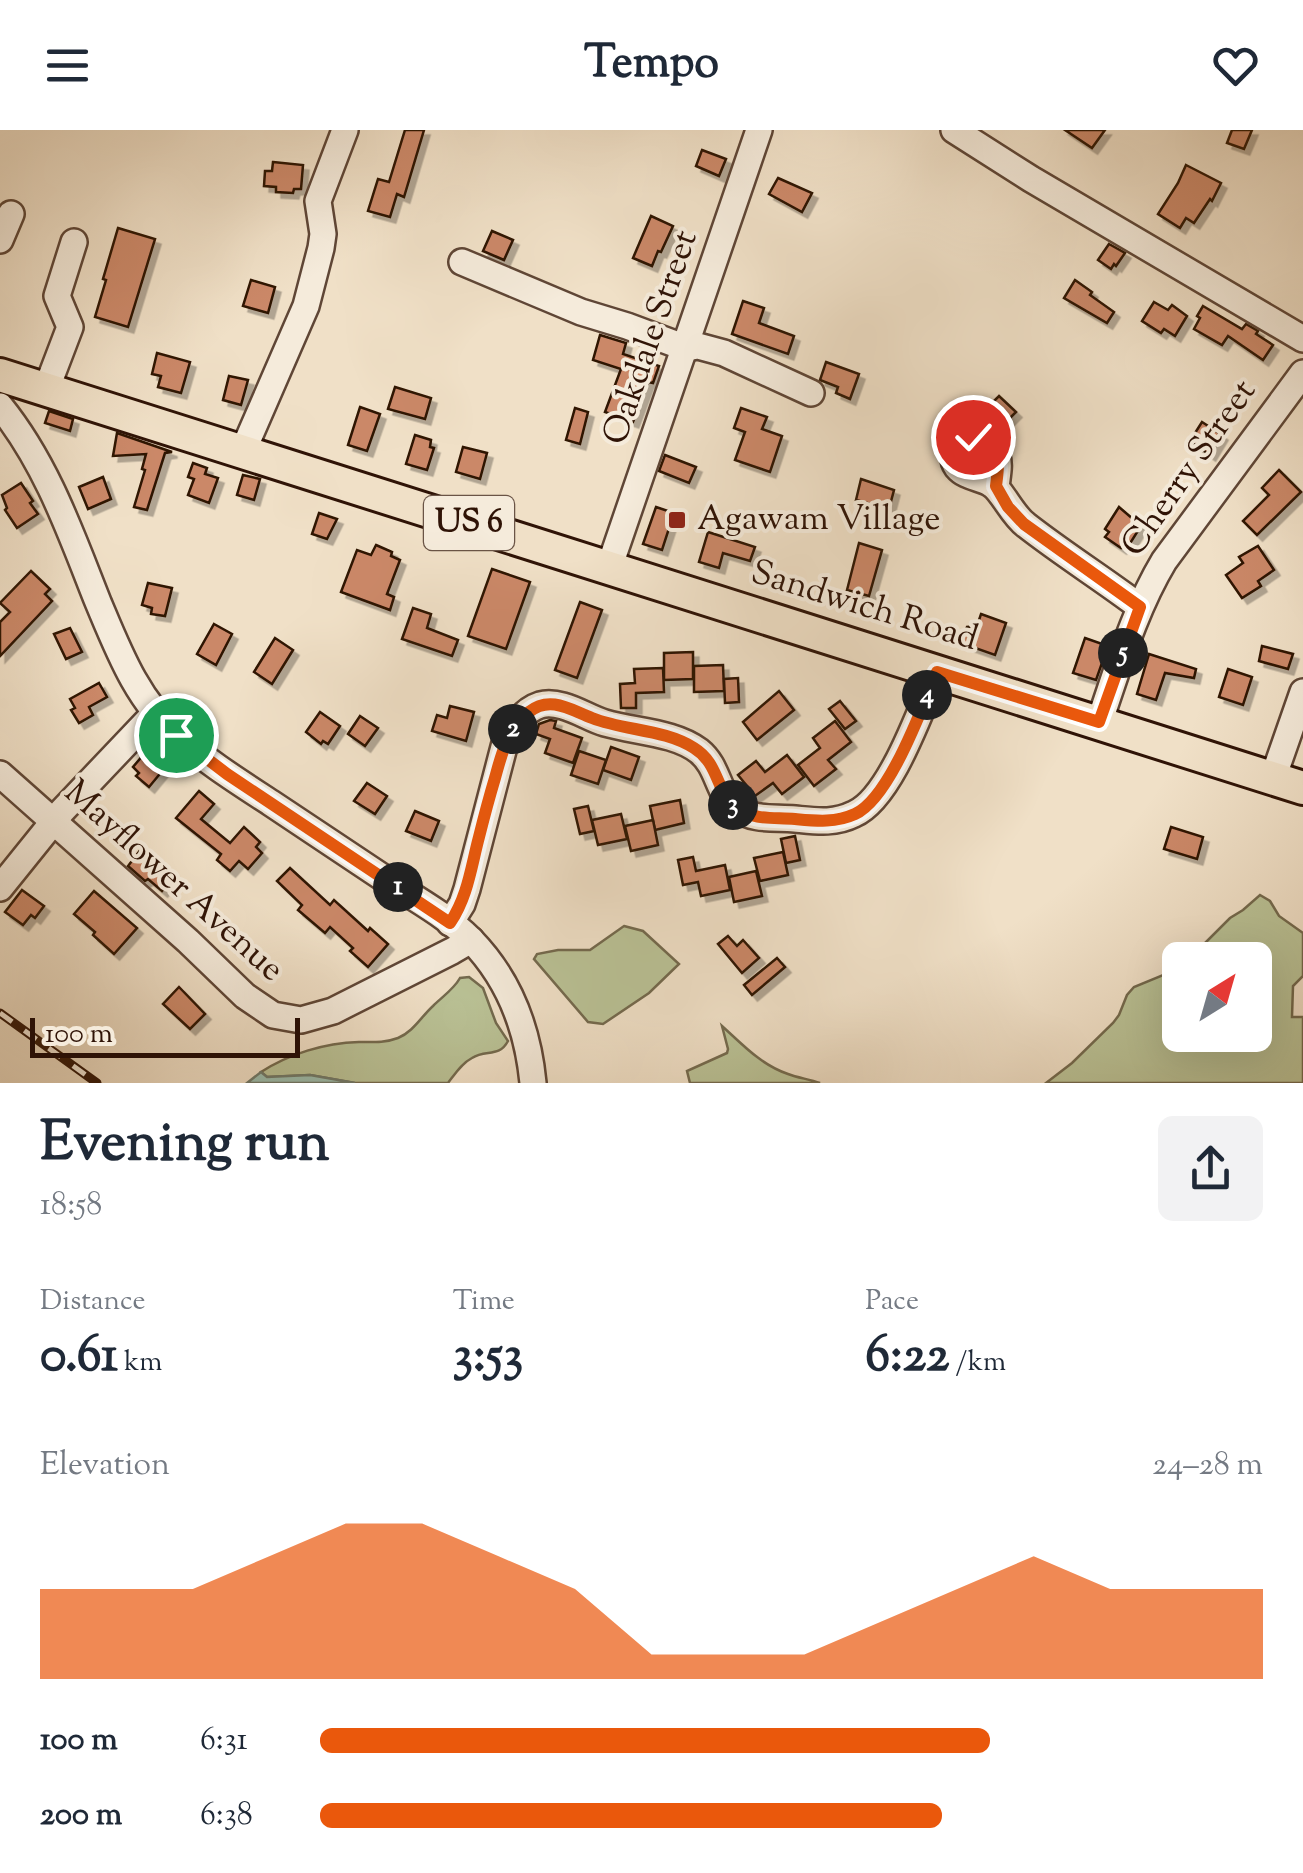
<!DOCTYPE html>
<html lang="en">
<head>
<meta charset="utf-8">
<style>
  body { margin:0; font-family:"Sorts Mill Goudy",serif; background:#f2f2f3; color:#1f2937; height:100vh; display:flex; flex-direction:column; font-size:38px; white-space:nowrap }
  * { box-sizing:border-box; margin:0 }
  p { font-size:32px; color:#747a83 }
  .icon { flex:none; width:55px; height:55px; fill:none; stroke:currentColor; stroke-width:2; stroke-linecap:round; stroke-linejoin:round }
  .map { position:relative; height:953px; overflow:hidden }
  .sheet { display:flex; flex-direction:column; background:#fff; flex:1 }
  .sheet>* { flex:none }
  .needle { width:65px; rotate:37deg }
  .fabs { position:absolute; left:1162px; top:812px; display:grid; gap:20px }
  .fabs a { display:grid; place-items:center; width:110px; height:110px; border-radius:15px; background:#fff; box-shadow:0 10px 40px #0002; font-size:50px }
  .scale { position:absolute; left:30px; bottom:25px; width:270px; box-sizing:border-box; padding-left:10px; border:5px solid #2f1306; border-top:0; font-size:28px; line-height:35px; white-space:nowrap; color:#2f1306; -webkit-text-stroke:8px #f5ebdb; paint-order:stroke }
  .pin { position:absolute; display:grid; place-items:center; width:85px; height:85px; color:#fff; margin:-42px; border:5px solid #fff; border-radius:50%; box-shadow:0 2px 10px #0007 }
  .km { position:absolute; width:50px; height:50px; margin:-25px; border-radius:50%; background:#222; color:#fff; font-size:28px; line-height:50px; text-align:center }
  .round { display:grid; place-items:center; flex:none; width:105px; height:105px; border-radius:15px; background:#f2f2f3 }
  .overview { display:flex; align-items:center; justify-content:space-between; height:170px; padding:0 40px }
  h1 { font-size:55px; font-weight:700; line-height:75px }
  .figures { display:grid; grid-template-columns:repeat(3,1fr); gap:15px; height:170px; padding:10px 40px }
  .figures div { display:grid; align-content:center }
  .figures b { font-size:50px; font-weight:700 }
  .figures small { font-size:28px; font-weight:400 }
  .figures p { font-size:28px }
  .chart { height:280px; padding:20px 40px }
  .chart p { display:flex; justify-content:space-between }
  .chart svg { width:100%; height:180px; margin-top:10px; fill:#ea580c; opacity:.7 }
  ul { padding:0 40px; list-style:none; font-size:32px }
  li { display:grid; grid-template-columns:160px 120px 1fr; align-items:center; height:75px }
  li i { height:25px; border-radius:12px; background:#ea580c }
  header { display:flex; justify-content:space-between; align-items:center; height:130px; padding:0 40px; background:#fff; font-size:45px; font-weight:700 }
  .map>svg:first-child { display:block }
  .green { fill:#bac296; stroke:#746a4e; stroke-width:2.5 }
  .water { fill:#9bbeaf; stroke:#707a6b; stroke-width:2.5 }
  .building { fill:#cb8868; stroke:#2f1306; stroke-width:2.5; filter:url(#shadow) }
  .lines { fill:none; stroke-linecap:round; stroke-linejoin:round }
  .minor-casing { stroke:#5f4636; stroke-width:30 }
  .major-casing { stroke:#2f1306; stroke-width:38 }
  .minor { stroke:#f5ebdb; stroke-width:25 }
  .major { stroke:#f0e0c7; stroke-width:32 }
  .rail-casing { stroke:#2f1306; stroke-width:9 }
  .rail { stroke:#f5ebdb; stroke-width:5; stroke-dasharray:15; stroke-linecap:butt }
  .route-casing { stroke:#fff; stroke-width:20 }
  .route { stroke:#ea580c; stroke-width:12 }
  .poi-dot { fill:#8f2418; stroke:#f5ebdb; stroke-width:4 }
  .labels { text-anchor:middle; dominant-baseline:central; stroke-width:8; stroke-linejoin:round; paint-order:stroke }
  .shield { fill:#f5ebdb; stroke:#6a5446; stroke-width:2.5 }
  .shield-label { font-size:32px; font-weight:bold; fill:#2f1306 }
  .street-label { font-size:35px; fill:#2f1306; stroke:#f5ebdb }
  .poi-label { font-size:35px; fill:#2f1306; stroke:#f5ebdb; text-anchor:start }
</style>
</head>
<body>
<header><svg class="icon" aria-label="menu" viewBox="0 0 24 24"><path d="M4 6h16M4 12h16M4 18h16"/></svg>Tempo<svg class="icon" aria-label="heart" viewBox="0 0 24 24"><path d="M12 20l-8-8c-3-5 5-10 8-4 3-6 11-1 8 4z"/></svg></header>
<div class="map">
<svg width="1303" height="953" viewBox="0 0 1303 953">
  <defs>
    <filter id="shadow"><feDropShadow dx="5.5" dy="5.5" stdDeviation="0" flood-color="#0004"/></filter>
  </defs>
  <rect width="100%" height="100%" fill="#f0e0c7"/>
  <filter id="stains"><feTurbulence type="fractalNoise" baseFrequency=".002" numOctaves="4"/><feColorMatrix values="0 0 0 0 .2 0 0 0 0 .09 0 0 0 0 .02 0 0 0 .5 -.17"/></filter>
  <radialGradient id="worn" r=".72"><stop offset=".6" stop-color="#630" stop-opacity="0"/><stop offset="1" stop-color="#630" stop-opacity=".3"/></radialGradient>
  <g class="green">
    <path d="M1260,765L1270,771L1279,786L1303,803V846L1293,856L1292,887H1303V953H1046L1072,933L1113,893L1119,885L1127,865L1134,857L1180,838V905H1255V830H1188L1230,788L1243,780Z"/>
    <path d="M624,796L643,801L679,834L649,863L603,894L588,892L534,829L537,824L558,820H590Z"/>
    <path d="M469,847L483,858L496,893L508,911C499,928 486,919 472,928C462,933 455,944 448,953H355L310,945L267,947L261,942C289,924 324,913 359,912C372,912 385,913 398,908C413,902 421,887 433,876C442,867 454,859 460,848Z"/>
    <path d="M722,896C742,914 761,935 788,944C798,948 809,949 820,953H690L687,941L727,923L728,919Z"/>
  </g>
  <path class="water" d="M261,942L267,947L310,945L355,953H247Z"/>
  <g class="building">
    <path d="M405,0H424L404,67L397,64L390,87L368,81L378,49L389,52Z"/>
    <path d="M1065,0H1105L1092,18Z"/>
    <path d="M1232,0H1252L1244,19L1227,13Z"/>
    <path d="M702,20L726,29L719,46L696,36Z"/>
    <path d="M273,32L303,35L301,59H294L293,63L276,62V57L264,56L265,41H272Z"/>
    <path d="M1186,35L1221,53L1212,71L1210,69L1194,93L1186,88L1180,98L1158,84L1178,53Z"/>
    <path d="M778,48L812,63L802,82L769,64Z"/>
    <path d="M651,86L673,96L661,122L658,121L652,136L633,128Z"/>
    <path d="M118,98L155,109L128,197L95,187L106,150L103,149Z"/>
    <path d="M492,101L513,110L504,130L483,121Z"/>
    <path d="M1109,114L1125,123L1116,136L1114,134L1111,139L1098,130Z"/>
    <path d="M251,150L275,157L268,183L243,176Z"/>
    <path d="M1075,150L1092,162L1090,165L1114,182L1107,193L1064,168Z"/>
    <path d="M743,171L764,178L759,193L794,206L788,224L732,204Z"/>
    <path d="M1154,172L1168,180L1172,175L1187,186L1175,206L1164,199L1161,203L1142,191Z"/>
    <path d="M1203,176L1242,199L1246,194L1258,201L1256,204L1273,215L1263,230L1228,206L1222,215L1194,199L1200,188L1197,186Z"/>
    <path d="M600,205L626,213L623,224L659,236L653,253L648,252L633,292L605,282L621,239L593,230Z"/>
    <path d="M157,223L190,232L181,263L158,257L161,246L152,244Z"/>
    <path d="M826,232L859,244L850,269L836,263L838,257L820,250Z"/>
    <path d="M229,246L248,250L241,275L223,270Z"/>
    <path d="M395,257L431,268L425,289L388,279Z"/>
    <path d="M999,266L1016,282L998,300L981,284Z"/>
    <path d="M360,277L380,284L367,321L348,315Z"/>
    <path d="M575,278L588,282L580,314L566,310Z"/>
    <path d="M741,278L767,287L762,299L782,306L770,342L735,330L745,302L734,298Z"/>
    <path d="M49,281L73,289L70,301L45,293Z"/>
    <path d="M1202,292L1222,305L1210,325L1190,311Z"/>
    <path d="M117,303L172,322L165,323L147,380L134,377L145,340L142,339L146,324L113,326Z"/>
    <path d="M415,305L431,310L430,317L434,318L427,340L406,334Z"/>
    <path d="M463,317L487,323L480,349L456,342Z"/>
    <path d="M665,325L696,337L689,353L659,341Z"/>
    <path d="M193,333L207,338L205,344L218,348L209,373L188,365L194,349L188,347Z"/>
    <path d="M1279,340L1301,362L1257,405L1243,391L1269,365L1262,358Z"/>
    <path d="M243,345L260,349L254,370L237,365Z"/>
    <path d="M103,347L111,369L88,379L79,357Z"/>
    <path d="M861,349L894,360L889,379L856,370Z"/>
    <path d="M21,353L33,371L30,373L38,384L17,398L5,380L7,378L2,365Z"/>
    <path d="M656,377L674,383L662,420L643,414Z"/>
    <path d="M1119,377L1141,396L1129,415L1125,412L1121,418L1105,407L1109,402L1105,399Z"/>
    <path d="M319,383L337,389L327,409L312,404Z"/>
    <path d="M708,402L755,417L750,431L723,423L719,438L699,432Z"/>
    <path d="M859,413L882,420L869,466L847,460Z"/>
    <path d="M376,415L392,422L391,426L400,430L387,464L394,467L390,480L341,462L357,420L371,425Z"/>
    <path d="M1258,416L1274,440L1258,451L1261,456L1242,468L1226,445L1243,433L1239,427Z"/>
    <path d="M492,439L530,452L506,519L468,506Z"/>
    <path d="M31,441L50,459L45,464L52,471L0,526V492L10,482L0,473Z"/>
    <path d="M148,453L172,458L165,486L151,484L152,478L142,475Z"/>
    <path d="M580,472L602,480L577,548L555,540Z"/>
    <path d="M413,478L431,484L427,498L458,510L452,526L402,509Z"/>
    <path d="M981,484L1006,493L995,525L961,513L967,497L977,496Z"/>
    <path d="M214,494L232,504L216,535L197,524Z"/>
    <path d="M70,498L82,522L66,529L54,504Z"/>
    <path d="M275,508L293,520L272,554L254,542Z"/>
    <path d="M1085,508L1108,516L1096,550L1073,543Z"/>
    <path d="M1262,516L1293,524L1288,539L1259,531Z"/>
    <path d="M693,522V549L664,550V523Z"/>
    <path d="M1149,524L1196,539L1194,548L1165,543L1156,570L1137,564Z"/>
    <path d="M723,535L724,561L694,562V536Z"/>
    <path d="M663,538L664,562L636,563V578H621L620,554L635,553L634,539Z"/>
    <path d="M1228,539L1252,547L1243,575L1219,567Z"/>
    <path d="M738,548L739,572L725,573L724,549Z"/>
    <path d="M99,553L107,567L89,577L93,585L79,593L71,580L75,578L70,569Z"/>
    <path d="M779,561L794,580L757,610L743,592Z"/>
    <path d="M840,571L856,591L845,599L829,579Z"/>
    <path d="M450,576L474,582L466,611L432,601L437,585L447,588Z"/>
    <path d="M320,582L340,596L328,614L323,611L321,614L306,602Z"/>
    <path d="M360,586L378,598L365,616L348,604Z"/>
    <path d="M550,590L556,591L554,598L582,608L573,633L545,623L550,609L536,604L539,594Z"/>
    <path d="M835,591L851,612L828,630L836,639L814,656L798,635L820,618L813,608Z"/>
    <path d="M611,617L639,627L631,650L603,640Z"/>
    <path d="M149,618L168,634L149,657L136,646L139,643L133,637Z"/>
    <path d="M579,621L606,630L598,654L571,645Z"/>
    <path d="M787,625L804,647L782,664L773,653L752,668L742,661L747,656L738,645L756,631L765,642Z"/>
    <path d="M367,653L387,666L375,684L354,671Z"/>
    <path d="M199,661L214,674L201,689L230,713L244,697L260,712L256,717L262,723L248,739L239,731L230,741L217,730L221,724L176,688Z"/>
    <path d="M680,670L684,693L655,700L650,676Z"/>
    <path d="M588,676L594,701L580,704L574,679Z"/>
    <path d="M415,681L439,691L431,711L406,701Z"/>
    <path d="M621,684L627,709L598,715L592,690Z"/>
    <path d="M653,690L658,715L631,721L625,696Z"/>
    <path d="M1171,697L1203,707L1197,729L1164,719Z"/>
    <path d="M795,706L800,730L786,733L781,709Z"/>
    <path d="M141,719L172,749L162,761L148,749L145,751L128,736Z"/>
    <path d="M783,722L788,745L760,751L754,728Z"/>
    <path d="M693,727L696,741L725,735L730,760L701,766L698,752L683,755L678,730Z"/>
    <path d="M290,738L330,775L334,770L368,801L370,798L388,814L368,837L350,821L353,818L330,797L325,803L298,780L302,775L277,751Z"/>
    <path d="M756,741L762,766L734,772L729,747Z"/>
    <path d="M22,760L44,776L35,788L31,785L23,795L5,782Z"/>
    <path d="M94,761L137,798L114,824L93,805L95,802L74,784Z"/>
    <path d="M728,806L737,816L743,810L759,828L742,843L718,814Z"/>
    <path d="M777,828L785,837L752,865L744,855Z"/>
    <path d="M179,857L205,884L190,899L163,874Z"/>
  </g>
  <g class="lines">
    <defs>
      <g id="minor">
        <path d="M954,0L1031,49L1303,209"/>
        <path d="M0,110L11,84"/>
        <path d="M462,132L581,182L627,196L686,218L698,216L724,223L811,263"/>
        <path d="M46,260L70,197L57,166L74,112"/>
        <path d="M0,276C47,334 71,404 98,472C119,522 137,570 179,607C207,632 239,652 271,673C311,700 351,726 391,753C418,770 448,787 471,810C509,849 528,900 533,953"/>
        <path d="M243,321L306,176L321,118L323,104L318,71L345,0"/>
        <path d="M996,357C999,332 1003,323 979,308L963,309C956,316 950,327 957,337C966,348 981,347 991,354C1002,360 1012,385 1026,395C1063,424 1103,449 1140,477"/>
        <path d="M609,438L759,0"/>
        <path d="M1099,593C1118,538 1134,481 1164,431L1303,243"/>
        <path d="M0,644L188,811L245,866L273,885L301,890L333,881L452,821L471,810"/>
        <path d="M1273,648L1303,562"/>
        <path d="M0,758L62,681L155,583"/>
        <path d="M450,793L462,774L467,759L505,613C512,598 524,580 540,575C547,573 556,574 563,576C578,580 591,589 605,593C636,602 674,602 699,621C719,637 717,663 736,678C754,691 774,687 795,689C816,691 834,694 854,684C891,668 921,578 937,542"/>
      </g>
      <path id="major" d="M0,245L1303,658"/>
    </defs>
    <use href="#minor" class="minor-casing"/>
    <use href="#major" class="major-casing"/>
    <use href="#minor" class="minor"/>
    <use href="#major" class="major"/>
    <defs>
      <path id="rail" d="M0,883L97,953"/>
    </defs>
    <use href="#rail" class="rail-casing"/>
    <use href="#rail" class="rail"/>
  </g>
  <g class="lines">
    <defs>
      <path id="route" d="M176,605L227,644L450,793C468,766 471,737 479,707C484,687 489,668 495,648C502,623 507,599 529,582C550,565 571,580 592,588C625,601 664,599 694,618C720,634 715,662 737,678C755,691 775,687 795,689C817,691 835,693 855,684C890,668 922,577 937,542L1099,592L1140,477L1024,394L1008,377L996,356C999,333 1002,315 973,307"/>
    </defs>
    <use href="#route" class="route-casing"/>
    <use href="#route" class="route"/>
  </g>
  <rect class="poi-dot" x="667" y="380" width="20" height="20" rx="5"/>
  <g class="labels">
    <rect class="shield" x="424" y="366" width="90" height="54" rx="8"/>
    <g class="shield-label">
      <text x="469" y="393">US 6</text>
    </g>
    <g class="street-label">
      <text transform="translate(652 208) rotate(-71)">Oakdale Street</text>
      <text transform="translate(1190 339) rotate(-55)">Cherry Street</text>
      <text transform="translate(864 477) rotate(17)">Sandwich Road</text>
      <text transform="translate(173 752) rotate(42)">Mayflower Avenue</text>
    </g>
    <g class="poi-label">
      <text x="697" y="390">Agawam Village</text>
    </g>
  </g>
  <rect width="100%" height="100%" filter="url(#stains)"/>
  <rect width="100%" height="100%" fill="url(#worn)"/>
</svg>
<div class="fabs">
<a><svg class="needle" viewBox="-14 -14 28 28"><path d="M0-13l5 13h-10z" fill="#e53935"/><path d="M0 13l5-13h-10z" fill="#747a83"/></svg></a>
</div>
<div class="scale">100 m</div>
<div class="pin" style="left:176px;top:605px;background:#1e9e55"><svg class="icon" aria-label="arrive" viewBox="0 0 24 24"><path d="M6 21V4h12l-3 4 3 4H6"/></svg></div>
<div class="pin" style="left:973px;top:307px;background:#d93025"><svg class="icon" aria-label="check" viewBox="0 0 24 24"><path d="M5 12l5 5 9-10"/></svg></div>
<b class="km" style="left:398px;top:757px">1</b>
<b class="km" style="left:513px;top:599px">2</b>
<b class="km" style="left:733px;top:675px">3</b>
<b class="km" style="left:927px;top:565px">4</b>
<b class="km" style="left:1123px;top:523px">5</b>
</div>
<section class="sheet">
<div class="overview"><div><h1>Evening run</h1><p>18:58</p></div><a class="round"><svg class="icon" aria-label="share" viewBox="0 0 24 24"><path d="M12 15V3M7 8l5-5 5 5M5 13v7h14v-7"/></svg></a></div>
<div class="figures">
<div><p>Distance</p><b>0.61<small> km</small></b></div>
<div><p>Time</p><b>3:53</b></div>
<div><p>Pace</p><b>6:22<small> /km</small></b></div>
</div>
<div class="chart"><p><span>Elevation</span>24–28 m</p>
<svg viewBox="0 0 160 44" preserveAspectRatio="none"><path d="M0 44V22L10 22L20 22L30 14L40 6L50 6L60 14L70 22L80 38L90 38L100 38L110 30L120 22L130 14L140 22L150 22L160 22V44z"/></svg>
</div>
<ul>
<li><b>100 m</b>6:31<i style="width:71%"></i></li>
<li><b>200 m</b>6:38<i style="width:66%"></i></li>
</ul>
</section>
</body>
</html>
